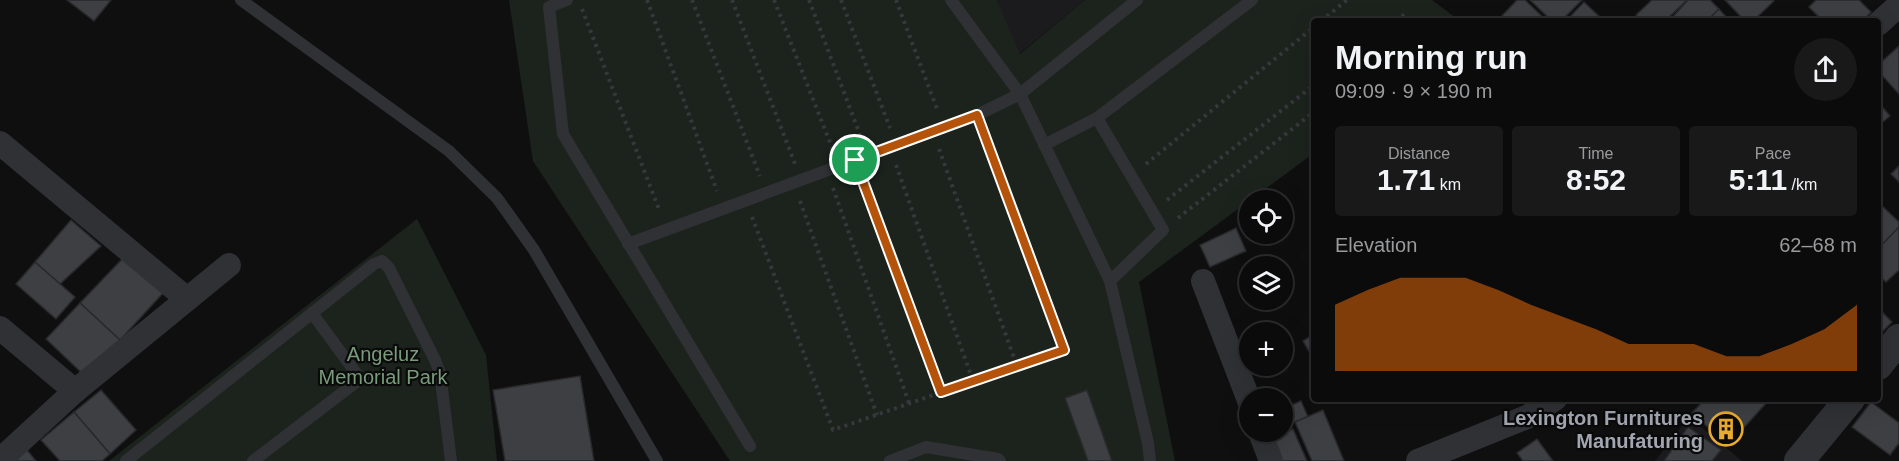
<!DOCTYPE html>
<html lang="en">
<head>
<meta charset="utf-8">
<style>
  body { margin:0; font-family:Helvetica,sans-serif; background:#19191a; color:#f1f3f6; height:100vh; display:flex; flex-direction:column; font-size:22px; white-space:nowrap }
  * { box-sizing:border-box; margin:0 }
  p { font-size:20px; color:#9a9b9d }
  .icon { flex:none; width:33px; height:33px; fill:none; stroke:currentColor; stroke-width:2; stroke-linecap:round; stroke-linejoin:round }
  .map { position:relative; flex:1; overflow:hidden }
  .panel { position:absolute; left:1311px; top:18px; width:570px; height:384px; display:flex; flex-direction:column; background:#0b0b0c; border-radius:6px; box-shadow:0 6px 24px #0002,0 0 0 2px #2b2b2d }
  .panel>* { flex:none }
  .fabs { position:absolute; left:1239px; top:190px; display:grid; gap:12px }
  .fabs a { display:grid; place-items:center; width:54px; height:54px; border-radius:50%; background:#0b0b0c; box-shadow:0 6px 24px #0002,0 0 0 2px #2b2b2d; font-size:30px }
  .pin { position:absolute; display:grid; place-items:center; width:51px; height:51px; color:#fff; margin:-26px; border:3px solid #fff; border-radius:50%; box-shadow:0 2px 6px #0007 }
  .round { display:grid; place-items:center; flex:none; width:63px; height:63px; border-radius:32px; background:#19191a }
  .overview { display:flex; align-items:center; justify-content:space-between; height:102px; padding:0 24px }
  h1 { font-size:33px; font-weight:600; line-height:45px }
  .figures { display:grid; grid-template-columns:repeat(3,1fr); gap:9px; height:102px; padding:6px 24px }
  .figures div { display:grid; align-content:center; border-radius:6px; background:#19191a; text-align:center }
  .figures b { font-size:30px; font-weight:600 }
  .figures small { font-size:16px; font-weight:400 }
  .figures p { font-size:16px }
  .chart { height:168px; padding:12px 24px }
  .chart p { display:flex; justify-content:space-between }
  .chart svg { width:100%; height:108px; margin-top:6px; fill:#b45309; opacity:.7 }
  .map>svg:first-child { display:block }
  .built { fill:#1b1b1d }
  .green { fill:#1c231d }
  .building { fill:#3e3f43; stroke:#29292c; stroke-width:1.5 }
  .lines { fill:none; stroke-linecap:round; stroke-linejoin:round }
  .path { stroke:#36383c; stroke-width:4; stroke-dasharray:3 4.5; stroke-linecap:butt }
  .service { stroke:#303135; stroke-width:12 }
  .minor { stroke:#303135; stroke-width:24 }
  .tertiary { stroke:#303135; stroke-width:30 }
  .route-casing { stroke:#fff; stroke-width:12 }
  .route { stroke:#b45309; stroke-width:8 }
  .labels { text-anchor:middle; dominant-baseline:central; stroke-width:4.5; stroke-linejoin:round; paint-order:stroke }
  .park-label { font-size:20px; fill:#789b7b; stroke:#0a0a0b }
  .poi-label { font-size:20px; font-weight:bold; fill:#a1a6b1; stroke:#0a0a0b; text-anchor:end }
</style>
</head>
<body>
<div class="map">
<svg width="1899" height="461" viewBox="0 0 1899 461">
  <rect width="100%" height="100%" fill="#0f0f10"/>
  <g class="built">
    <path d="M997,0H1085L1019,54Z"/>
    <path d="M1689,417L1742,461H1655Z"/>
  </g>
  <g class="green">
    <path d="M509,0H997L1020,54L1085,0H1432L1460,21H1314V153L1139,282L1175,461H730L533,161Z"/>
    <path d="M417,219L486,355L497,461H109Z"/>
  </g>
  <g class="building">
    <path d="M67,0H111L94,21Z"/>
    <path d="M1517,0H1525L1547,21H1501L1499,19Z"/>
    <path d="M1530,0H1582L1561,21H1552Z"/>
    <path d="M1652,0H1687L1665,21H1642L1636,15Z"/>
    <path d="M1688,0H1710L1719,9L1707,21H1669Z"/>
    <path d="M1725,0H1773L1774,1L1753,21H1745Z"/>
    <path d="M1816,0H1859L1871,12L1863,21H1823L1809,7Z"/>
    <path d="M1584,2L1604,21H1566Z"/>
    <path d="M1719,9L1730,21H1707Z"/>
    <path d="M1899,46V94L1878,71V65Z"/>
    <path d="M1878,102L1890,116L1878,126Z"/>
    <path d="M1899,166V182L1891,174Z"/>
    <path d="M1878,202L1899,222V227L1878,249Z"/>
    <path d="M71,220L101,246L60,284L35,262Z"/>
    <path d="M1899,227V270L1886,282L1878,275V249Z"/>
    <path d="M1236,228L1246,251L1210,267L1200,245Z"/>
    <path d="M125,256L164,292L120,340L80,303Z"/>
    <path d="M35,262L75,297L56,319L16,284Z"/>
    <path d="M80,303L120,340L86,377L46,339Z"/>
    <path d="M1878,308L1892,322L1878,336Z"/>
    <path d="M1314,334V360L1303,341Z"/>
    <path d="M580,376L594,461H505L493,390Z"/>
    <path d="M101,390L136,430L110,454L74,412Z"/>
    <path d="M1087,390L1112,461H1088L1065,398Z"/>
    <path d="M1705,399H1770L1728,445L1692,413Z"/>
    <path d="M1301,401L1308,417L1282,427V409Z"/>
    <path d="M1871,402L1899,423V443L1890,455L1852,427Z"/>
    <path d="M1323,410L1344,461H1312L1295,422Z"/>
    <path d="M74,412L110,454L102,461H60L41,440Z"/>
    <path d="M1688,427L1721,450L1712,461H1664Z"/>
    <path d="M1293,429L1307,461H1280L1270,440Z"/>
    <path d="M1537,439L1553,461H1523L1517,453Z"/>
    <path d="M27,450L36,461H14Z"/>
  </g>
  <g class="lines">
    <g class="path">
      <path d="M647,0L717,191"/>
      <path d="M692,0L760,176"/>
      <path d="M732,0L795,164"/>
      <path d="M774,0L833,150"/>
      <path d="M809,0L862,140"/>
      <path d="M841,0L890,128"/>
      <path d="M896,0L937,109"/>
      <path d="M582,9L660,212"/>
      <path d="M1321,21L1347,0"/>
      <path d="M1396,21L1407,12"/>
      <path d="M939,149L1017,366"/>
      <path d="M1146,164L1314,27"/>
      <path d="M896,165L973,381"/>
      <path d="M862,178L941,392"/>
      <path d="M833,188L909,403"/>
      <path d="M1167,200L1314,85"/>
      <path d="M800,201L877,415"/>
      <path d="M752,217L833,430L1063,350L984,132"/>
      <path d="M1178,218L1314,112"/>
    </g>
    <g class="service">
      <path d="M241,0L449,151L497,198L534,250L657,461"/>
      <path d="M567,0L549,7L563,134L750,446"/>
      <path d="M951,0L1020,94L1110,281L1148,443L1150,461"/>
      <path d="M1097,118L1163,230L1110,281"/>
      <path d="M1044,145L1097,118L1252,0"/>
      <path d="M628,244L977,115L1020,94L1137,0"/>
      <path d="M126,461L374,264L382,261L389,268L435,360L440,373L451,461"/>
      <path d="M253,461L355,383L358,378L356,373L312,313"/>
      <path d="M890,461L926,447L998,459L1000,461"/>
    </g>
    <g class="minor">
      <path d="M1878,24L1899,5"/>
      <path d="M0,143L187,299"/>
      <path d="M1203,281L1250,403"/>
      <path d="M0,328L75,391"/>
      <path d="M1260,432L1271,461"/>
      <path d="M0,460L75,391L229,265"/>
      <path d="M1418,461L1527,417L1555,399"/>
    </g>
    <g class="tertiary">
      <path d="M1878,365L1899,339"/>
      <path d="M1799,461L1850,399"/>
    </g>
  </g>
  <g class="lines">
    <defs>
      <path id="route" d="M977,115L1064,350L941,392L855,160Z"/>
    </defs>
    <use href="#route" class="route-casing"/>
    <use href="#route" class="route"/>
  </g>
  <defs>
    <symbol id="building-ring" viewBox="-11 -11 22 22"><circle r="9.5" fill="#0a0a0b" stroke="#e9ab2f" stroke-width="1.5"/><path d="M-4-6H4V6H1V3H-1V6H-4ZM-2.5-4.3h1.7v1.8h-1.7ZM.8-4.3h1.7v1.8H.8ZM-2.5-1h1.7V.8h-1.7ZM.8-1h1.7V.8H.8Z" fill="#e9ab2f"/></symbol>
  </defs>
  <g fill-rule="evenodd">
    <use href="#building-ring" x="1707" y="410" width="38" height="38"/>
  </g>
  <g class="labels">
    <g class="park-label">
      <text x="383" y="354">Angeluz<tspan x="383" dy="23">Memorial Park</tspan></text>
    </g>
    <g class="poi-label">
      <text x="1703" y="418">Lexington Furnitures<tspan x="1703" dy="23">Manufaturing</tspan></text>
    </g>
  </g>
</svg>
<div class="fabs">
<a><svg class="icon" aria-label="locate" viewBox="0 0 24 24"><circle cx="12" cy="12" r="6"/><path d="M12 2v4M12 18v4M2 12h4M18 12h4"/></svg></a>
<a><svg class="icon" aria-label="layers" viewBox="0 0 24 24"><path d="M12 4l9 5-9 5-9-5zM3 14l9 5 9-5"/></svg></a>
<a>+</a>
<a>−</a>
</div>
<div class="pin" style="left:855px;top:160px;background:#1e9e55"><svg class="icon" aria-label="arrive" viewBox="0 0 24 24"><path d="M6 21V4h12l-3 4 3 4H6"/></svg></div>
<section class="panel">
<div class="overview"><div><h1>Morning run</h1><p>09:09 · 9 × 190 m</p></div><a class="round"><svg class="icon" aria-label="share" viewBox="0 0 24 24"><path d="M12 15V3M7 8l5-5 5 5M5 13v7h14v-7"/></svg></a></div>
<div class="figures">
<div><p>Distance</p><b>1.71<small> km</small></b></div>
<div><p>Time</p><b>8:52</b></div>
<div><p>Pace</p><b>5:11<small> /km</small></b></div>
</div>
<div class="chart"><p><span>Elevation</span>62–68 m</p>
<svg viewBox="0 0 160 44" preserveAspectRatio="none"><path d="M0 44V17L10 11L20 6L30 6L40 6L50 11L60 17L70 22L80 27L90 33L100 33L110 33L120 38L130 38L140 33L150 27L160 17V44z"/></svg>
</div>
</section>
</div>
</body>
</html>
